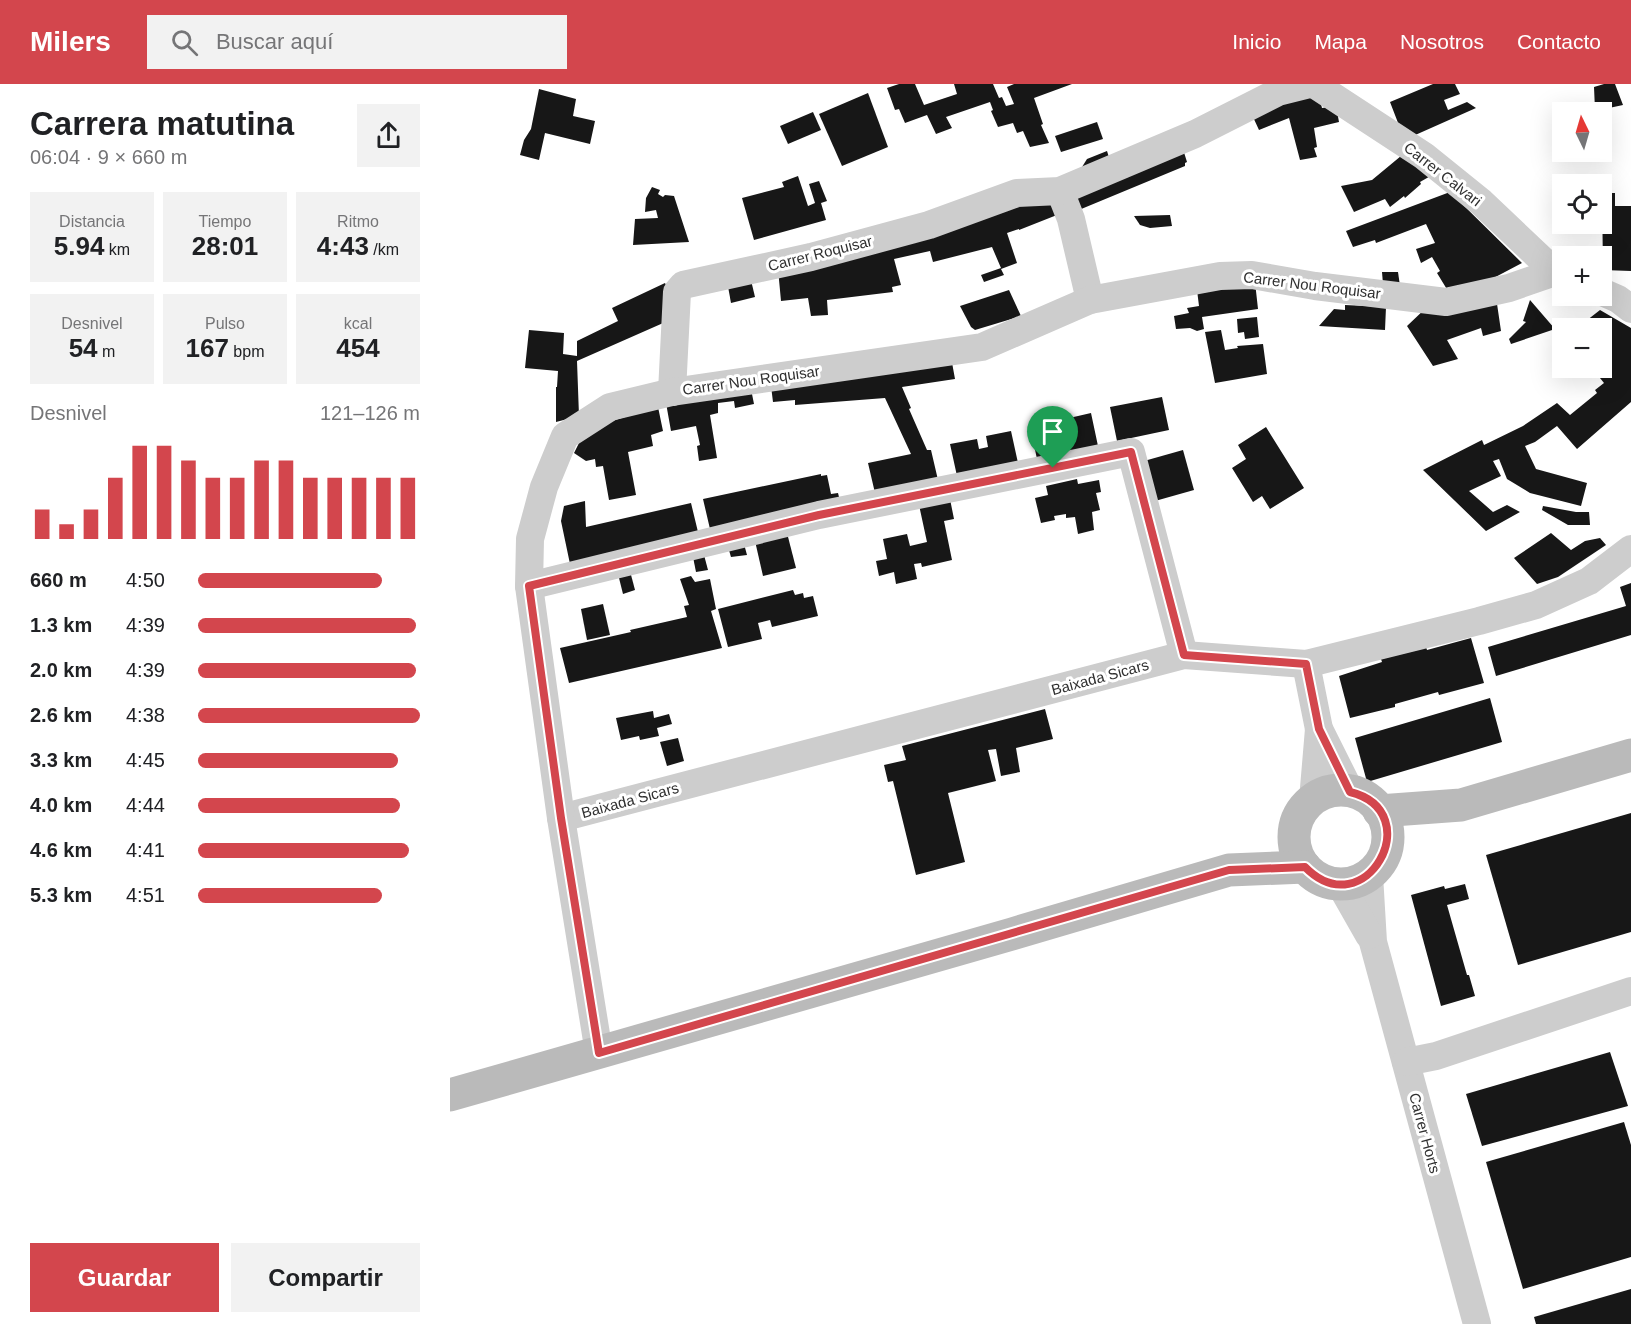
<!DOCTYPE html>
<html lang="es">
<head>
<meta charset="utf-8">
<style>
  body { margin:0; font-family:Helvetica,sans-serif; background:#f2f2f2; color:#202124; height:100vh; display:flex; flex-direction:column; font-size:22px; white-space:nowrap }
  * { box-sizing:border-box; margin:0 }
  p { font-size:20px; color:#757577 }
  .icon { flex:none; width:33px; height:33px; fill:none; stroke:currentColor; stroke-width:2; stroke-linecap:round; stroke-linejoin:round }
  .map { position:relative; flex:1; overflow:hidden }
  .panel { display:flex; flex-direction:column; background:#fff; width:450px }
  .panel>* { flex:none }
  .needle { width:39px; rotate:355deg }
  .controls { position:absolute; left:1102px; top:18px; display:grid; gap:12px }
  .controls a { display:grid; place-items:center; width:60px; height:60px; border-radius:0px; background:#fff; box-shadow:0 6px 24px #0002; font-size:30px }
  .pin { position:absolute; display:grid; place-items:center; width:51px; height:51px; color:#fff; margin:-62px -26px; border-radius:50% 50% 50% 0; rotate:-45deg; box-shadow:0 0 6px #0007 }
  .pin .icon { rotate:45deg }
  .round { display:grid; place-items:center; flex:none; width:63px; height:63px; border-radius:0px; background:#f2f2f2 }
  .head { display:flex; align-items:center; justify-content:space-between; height:102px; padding:0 30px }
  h1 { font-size:33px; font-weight:600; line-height:45px }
  .metrics { display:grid; grid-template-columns:repeat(3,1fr); gap:9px; height:102px; padding:6px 30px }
  .metrics div { display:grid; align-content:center; border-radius:0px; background:#f2f2f2; text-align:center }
  .metrics b { font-size:26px; font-weight:600 }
  .metrics small { font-size:16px; font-weight:400 }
  .metrics p { font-size:16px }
  .chart { height:168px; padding:12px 30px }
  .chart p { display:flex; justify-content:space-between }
  .chart svg { width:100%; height:108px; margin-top:6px; stroke:#d3464d; stroke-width:6 }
  .primary-button { display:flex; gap:12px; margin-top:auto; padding:12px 30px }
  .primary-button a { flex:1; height:69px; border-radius:0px; background:#d3464d; color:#fff; font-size:24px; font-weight:600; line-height:69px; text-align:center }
  .primary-button a+a { background:#f2f2f2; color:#202124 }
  ul { padding:0 30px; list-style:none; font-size:20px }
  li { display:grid; grid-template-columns:96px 72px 1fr; align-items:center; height:45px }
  li i { height:15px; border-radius:8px; background:#d3464d }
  header { display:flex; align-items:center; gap:36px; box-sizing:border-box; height:84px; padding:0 30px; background:#d3464d; color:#fff }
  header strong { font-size:28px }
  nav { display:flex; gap:33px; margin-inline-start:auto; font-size:21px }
  .search { width:420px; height:54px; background:#f2f2f2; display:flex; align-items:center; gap:15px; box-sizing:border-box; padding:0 21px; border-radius:0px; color:#757577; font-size:22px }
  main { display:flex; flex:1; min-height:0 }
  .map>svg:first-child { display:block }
  .building { fill:#171717 }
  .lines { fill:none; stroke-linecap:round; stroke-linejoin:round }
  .street { stroke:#cdcdcd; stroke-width:28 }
  .secondary { stroke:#bababa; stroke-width:33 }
  .route-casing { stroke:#fff; stroke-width:12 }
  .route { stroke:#d3464d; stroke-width:8 }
  .labels { text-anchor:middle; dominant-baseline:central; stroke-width:6; stroke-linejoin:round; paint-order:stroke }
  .street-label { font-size:15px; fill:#303030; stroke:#fff }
</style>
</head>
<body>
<header>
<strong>Milers</strong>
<div class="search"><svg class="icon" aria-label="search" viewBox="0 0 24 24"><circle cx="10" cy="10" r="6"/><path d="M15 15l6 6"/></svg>Buscar aquí</div>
<nav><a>Inicio</a><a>Mapa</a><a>Nosotros</a><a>Contacto</a></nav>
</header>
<main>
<section class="panel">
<div class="head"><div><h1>Carrera matutina</h1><p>06:04 · 9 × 660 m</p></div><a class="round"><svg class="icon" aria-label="share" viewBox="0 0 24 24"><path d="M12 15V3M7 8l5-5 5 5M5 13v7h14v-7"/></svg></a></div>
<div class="metrics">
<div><p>Distancia</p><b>5.94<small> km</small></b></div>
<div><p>Tiempo</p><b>28:01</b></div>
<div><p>Ritmo</p><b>4:43<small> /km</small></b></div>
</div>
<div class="metrics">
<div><p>Desnivel</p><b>54<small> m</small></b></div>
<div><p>Pulso</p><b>167<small> bpm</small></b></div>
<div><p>kcal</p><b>454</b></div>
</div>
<div class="chart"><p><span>Desnivel</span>121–126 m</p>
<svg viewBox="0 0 160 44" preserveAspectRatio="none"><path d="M5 44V32M15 44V38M25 44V32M35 44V19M45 44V6M55 44V6M65 44V12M75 44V19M85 44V19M95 44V12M105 44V12M115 44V19M125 44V19M135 44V19M145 44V19M155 44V19"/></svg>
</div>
<ul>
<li><b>660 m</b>4:50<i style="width:83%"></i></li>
<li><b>1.3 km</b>4:39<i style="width:98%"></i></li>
<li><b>2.0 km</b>4:39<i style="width:98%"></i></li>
<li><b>2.6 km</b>4:38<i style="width:100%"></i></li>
<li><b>3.3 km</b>4:45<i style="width:90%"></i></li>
<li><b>4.0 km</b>4:44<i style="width:91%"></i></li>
<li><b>4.6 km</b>4:41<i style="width:95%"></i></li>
<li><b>5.3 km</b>4:51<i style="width:83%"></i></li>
</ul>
<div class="primary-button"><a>Guardar</a><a>Compartir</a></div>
</section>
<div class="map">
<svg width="1181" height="1240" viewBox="0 0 1181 1240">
  <rect width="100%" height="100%" fill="#fff"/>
  <g class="building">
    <path d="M449,0H465L474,21L507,10L504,0H543L549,14L552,13L556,22L564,20L557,3L564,0H622L584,14L593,40L591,41L599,59L580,63L573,47L567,49L563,39L548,43L541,27L543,26L540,18L496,33L502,44L486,50L477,31L455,39L449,25L445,26L437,4Z"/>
    <path d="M983,0H1005L1010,10L994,16L998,26L1017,18L1026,24L963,52L950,44L940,18Z"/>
    <path d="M1154,0H1165L1173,21L1159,24L1161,35L1152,37V28L1145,26L1144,3Z"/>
    <path d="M89,5L126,15L123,32L145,37L140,60L95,49L89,76L70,71L74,56L81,45Z"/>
    <path d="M861,8L870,16L872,24L886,22L889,38L864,44L867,63L864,64L867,73L850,76L839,34L809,46L803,33Z"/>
    <path d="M418,9L438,63L392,82L369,30Z"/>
    <path d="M363,28L371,46L338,60L330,42Z"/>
    <path d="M647,38L653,55L611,68L605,52Z"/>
    <path d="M732,62L737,78L735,79V82L624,128L618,112Z"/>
    <path d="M657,67L661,80L632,83L637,75Z"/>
    <path d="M957,67L984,90L970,98L971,100L955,114L954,112L940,123L935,115L904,128L891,102L922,96Z"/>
    <path d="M348,92L358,122L365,119L359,100L369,97L377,117L371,119L376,136L304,156L292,114L334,103L332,98Z"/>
    <path d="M202,103L210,106L208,110L213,113L215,111L224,112L239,158L183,161L185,135L208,134L206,126L195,128L196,114Z"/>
    <path d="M1000,108L1072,179L1017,208L998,207L987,189L990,187L982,173L971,179L966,165L985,159L976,140L926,159L925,156L903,163L896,147Z"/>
    <path d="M1152,109H1165V122H1181V187L1153,186Z"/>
    <path d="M591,113L612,129L569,146V145L557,149L567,179L551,185L554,191L534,198L531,191L551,184L542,163L483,178L480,167L444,175L451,201L442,203L443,208L377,216L378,231L361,232L358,214L331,217L328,185Z"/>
    <path d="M720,131L722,142L700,144L690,141L684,132Z"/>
    <path d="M932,188H948L950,202L933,200Z"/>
    <path d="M300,192L305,213L281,219L277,197Z"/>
    <path d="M805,198L808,225L752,233L754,245L747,247L740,244L726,245L724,232L739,229L737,224L749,222L747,206Z"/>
    <path d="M215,199L222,213L220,236L127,277L129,332L106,338V303H107L108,287L75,284L79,246L114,249L113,270L127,272V257L168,237L162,224Z"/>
    <path d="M559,206L571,232L525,246L521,243L510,222Z"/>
    <path d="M1046,213L1051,247L1033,252L1031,244L997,256L1008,275L983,282L957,242L977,223Z"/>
    <path d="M1080,216L1105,245L1061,260L1059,255L1076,238L1073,237Z"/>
    <path d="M895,221L936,223L935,246L869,242L884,225L895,226Z"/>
    <path d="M1150,226L1181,244V318L1127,365L1107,342L1085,358L1075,362L1086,385L1137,399L1131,422L1080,409L1057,395L1049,375L1043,377L1051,392L1019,407L1043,428L1057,421L1070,428L1036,447L973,386L1032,356L1034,361L1073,342L1107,319L1120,331L1147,309L1145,306L1154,299L1142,284H1152V244H1127Z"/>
    <path d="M807,233L809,253L795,255L794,248L788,249L787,235Z"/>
    <path d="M771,246L775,266L788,264L787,262L813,260L817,290L765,299L755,248Z"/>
    <path d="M501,273L505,295L452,303L461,324L459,325L477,366H481L488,396L425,409L418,379L461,370L435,314L345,321V316L323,318L321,302Z"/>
    <path d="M301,305L304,320L285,324L284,317L268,319V329L260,331L267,374L249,377L247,362L250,361L246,342L221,347L216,319Z"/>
    <path d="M712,313L719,346L667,357L660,323Z"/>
    <path d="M208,323L213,347L201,351L203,362L178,368L186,411L159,416L153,382L146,383L145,375L136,377L124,369L129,359L152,340Z"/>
    <path d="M641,329L648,362L587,375L580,342L606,337L608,347L618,345L615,335Z"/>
    <path d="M816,343L854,404L820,425L812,412L803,418L782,384L796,375L788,361Z"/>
    <path d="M561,347L568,379L507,392L500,360L527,355L529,365L538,363L536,352Z"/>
    <path d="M733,366L744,406L705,417L694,377Z"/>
    <path d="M371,390V392L377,391L381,410L388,409L390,417L260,445L253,415Z"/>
    <path d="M627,395L628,400L649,396L651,408L646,409L650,426L642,428L644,446L628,450L625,433L616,434V430L604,432L605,436L591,439L585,414L598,411L596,402Z"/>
    <path d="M500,415L504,435L494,437L502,476L472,483L471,479L464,480L467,495L446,500L444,488L429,492L426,477L437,475L433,455L457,450L460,462L477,458L469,421Z"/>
    <path d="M135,417L136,443L241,419L248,448L120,480L111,437L114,422Z"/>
    <path d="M1093,422L1126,428H1139L1140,441H1118L1092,426Z"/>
    <path d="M337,449L346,484L313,492L305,457Z"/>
    <path d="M1101,449L1121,466L1135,457L1150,454L1156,461L1108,493L1087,500L1064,474Z"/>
    <path d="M294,460L297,471L281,473L278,463Z"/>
    <path d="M254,471L258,486L246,488L243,473Z"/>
    <path d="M180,487L185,506L173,510L168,490Z"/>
    <path d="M241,492L245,498L260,495L266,525L261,527L272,564L119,599L110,564L181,548L180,546L237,533L234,522L239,521L230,495Z"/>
    <path d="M1181,499V551L1046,592L1038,563L1176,522L1170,503Z"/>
    <path d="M343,506L345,511L353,509L354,514L363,512L368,532L322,543L320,536L308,539L312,555L278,563L268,525Z"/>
    <path d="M153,520L160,551L137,556L131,525Z"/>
    <path d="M1021,554L1034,599L989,611L988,608L945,620V623L900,634L889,592L932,578L931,575L976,563L977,566Z"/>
    <path d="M1040,614L1052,658L917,698L905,654Z"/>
    <path d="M595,625L603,655L566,664L570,688L551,692L546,665L538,666L546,697L498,709L515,778L466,791L443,697L438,698L434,681L456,676L452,662Z"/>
    <path d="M203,627L204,634L219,630L222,640L207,644L209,652L190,656L189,652L171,656L166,634Z"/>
    <path d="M228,654L234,677L217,682L210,658Z"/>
    <path d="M1181,729V848L1068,881L1036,771Z"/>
    <path d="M1015,800L1019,815L997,821L1017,891H1019L1025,912L991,922L961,811L994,802L995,805Z"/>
    <path d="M1160,968L1178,1022L1032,1062L1016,1010Z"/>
    <path d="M1174,1038L1181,1061V1173L1073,1205L1036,1078Z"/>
    <path d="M1181,1205V1240H1086L1084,1233Z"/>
  </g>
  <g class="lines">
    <g class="street">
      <path d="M864,0L974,72L1031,118L1105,188L1113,191"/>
      <path d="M610,107L621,135L640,216"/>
      <path d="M1152,208L1168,215L1181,225"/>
      <path d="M222,308L227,208L233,201L361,173L479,141L567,109L610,107L745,50L828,8L860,0"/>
      <path d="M79,502L369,431L681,368L734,571"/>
      <path d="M856,580L869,645L900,707"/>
      <path d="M863,716L869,645"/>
      <path d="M111,734L734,571L856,580L1029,537L1086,521L1139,497L1181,465"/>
      <path d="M919,791L923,858L1027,1240"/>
      <path d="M890,800L919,851"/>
      <path d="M149,969L111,734L79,502L80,455L94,403L115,352L160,323L222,308L532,263L640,216L770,192L802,191L865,202L996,218L1059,204L1105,188"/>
      <path d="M956,978L986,972L1181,907"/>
    </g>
    <g class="secondary">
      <circle cx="891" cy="753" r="47"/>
      <path d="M929,727L1011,721L1181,671"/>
      <path d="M0,1011L562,850L779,786L855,783"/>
    </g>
  </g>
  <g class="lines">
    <defs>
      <path id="route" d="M681,368L734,571L856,580L869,645L900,708C980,728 915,844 855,783L779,786L149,969L111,734L79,502L369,431Z"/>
    </defs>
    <use href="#route" class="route-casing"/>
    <use href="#route" class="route"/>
  </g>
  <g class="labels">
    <g class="street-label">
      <text transform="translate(993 90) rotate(38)">Carrer Calvari</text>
      <text transform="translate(370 169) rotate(-14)">Carrer Roquisar</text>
      <text transform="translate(862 201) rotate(7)">Carrer Nou Roquisar</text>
      <text transform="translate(301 296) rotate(-8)">Carrer Nou Roquisar</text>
      <text transform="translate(650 593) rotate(-15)">Baixada Sicars</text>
      <text transform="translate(180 716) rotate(-15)">Baixada Sicars</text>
      <text transform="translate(975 1049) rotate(75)">Carrer Horts</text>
    </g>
  </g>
</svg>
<div class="controls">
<a><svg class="needle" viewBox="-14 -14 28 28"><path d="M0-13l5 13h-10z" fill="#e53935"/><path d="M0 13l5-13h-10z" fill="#757577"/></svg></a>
<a><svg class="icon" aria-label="locate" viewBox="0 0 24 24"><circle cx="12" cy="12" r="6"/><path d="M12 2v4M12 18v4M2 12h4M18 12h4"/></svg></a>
<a>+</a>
<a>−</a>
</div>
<div class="pin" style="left:603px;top:384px;background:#1e9e55"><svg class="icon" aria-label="arrive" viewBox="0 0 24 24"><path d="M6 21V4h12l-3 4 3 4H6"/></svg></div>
</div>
</main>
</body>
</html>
